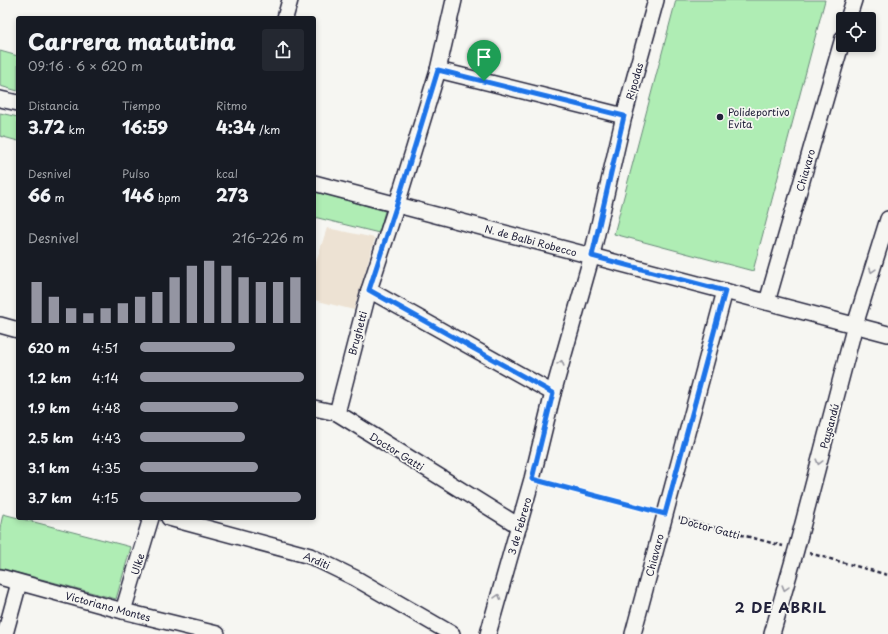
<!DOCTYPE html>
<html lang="es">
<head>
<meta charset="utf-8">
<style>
  body { margin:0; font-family:"Playpen Sans",sans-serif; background:#242831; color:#f1f3f6; height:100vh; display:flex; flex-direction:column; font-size:15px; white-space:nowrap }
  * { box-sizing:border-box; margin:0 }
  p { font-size:13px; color:#9ea1a6 }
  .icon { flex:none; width:22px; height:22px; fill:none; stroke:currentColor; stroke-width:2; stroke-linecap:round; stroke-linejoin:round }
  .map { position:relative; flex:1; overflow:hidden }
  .side { position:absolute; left:16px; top:16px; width:300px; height:504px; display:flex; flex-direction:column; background:#171b24; border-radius:4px; box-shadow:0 2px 6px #0003 }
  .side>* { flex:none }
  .fabs { position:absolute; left:836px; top:12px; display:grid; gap:8px }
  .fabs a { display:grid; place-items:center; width:40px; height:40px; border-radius:4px; background:#171b24; box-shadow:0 2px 6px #0003; font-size:20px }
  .pin { position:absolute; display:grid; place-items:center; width:34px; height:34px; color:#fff; margin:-41px -17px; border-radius:50% 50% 50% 0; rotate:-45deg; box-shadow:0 0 4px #0007 }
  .pin .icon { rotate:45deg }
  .round { display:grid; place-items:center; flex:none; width:42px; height:42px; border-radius:4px; background:#242831 }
  .overview { display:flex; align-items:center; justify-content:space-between; height:68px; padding:0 12px }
  h1 { font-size:22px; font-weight:800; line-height:30px }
  .metrics { display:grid; grid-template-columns:repeat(3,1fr); gap:6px; height:68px; padding:4px 12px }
  .metrics div { display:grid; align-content:center }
  .metrics b { font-size:17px; font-weight:800 }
  .metrics small { font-size:11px; font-weight:400 }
  .metrics p { font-size:11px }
  .chart { height:112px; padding:8px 12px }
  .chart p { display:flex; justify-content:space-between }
  .chart svg { width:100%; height:72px; margin-top:4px; stroke:#9495a2; stroke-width:6 }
  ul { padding:0 12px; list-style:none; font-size:13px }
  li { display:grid; grid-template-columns:64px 48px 1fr; align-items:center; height:30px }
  li i { height:10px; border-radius:5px; background:#9495a2 }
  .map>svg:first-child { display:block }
  .built { fill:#ede2d3 }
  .green { fill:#afedb4; stroke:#688878 }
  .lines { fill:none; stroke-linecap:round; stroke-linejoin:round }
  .minor-casing { stroke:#22223b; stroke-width:18 }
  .path { stroke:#22223b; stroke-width:2.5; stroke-dasharray:4 3; stroke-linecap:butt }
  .minor { stroke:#f6f6f2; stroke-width:15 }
  .oneway { stroke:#9797a0 }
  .route-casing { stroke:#fff; stroke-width:8 }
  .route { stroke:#1a73e8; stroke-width:5 }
  .poi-dot { fill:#22223b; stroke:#f6f6f2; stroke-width:1.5 }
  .labels { text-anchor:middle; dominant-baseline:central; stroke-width:3.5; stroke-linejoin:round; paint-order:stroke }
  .street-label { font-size:10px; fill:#22223b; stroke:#f6f6f2 }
  .poi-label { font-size:10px; fill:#22223b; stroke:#f6f6f2; text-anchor:start }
  .district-label { font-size:14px; font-weight:bold; letter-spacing:1px; fill:#22223b; stroke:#f6f6f2 }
</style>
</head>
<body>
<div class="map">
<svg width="888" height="634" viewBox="0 0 888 634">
  <rect width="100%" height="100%" fill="#f6f6f2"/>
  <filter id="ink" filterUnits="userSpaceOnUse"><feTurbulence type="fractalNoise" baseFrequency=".025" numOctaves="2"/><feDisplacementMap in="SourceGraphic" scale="8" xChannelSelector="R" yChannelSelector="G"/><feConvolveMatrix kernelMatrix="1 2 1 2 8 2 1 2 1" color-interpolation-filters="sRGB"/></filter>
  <g filter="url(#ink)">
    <path class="built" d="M327,228L375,238L354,310L314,300V268Z"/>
    <g class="green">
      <path d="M676,0H825L753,271L614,234Z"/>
      <path d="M0,51L18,56V91L0,86Z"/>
      <path d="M0,113L18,117V141L0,136Z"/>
      <path d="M314,191L385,211L379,233L314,217Z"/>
      <path d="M3,514L131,547L116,599L0,568V528Z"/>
    </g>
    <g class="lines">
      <defs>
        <g id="minor">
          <path d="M285,18L290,0"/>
          <path d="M848,19L854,0"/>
          <path d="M438,70L624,116"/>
          <path d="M0,99L18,103"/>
          <path d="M314,183L888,334"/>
          <path d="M369,290L553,393"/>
          <path d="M767,302L843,38"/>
          <path d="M0,325L18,330"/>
          <path d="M314,408L337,413L519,526"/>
          <path d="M337,413L369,290L397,204L438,70L454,0"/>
          <path d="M169,518L310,556L355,578L452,634"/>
          <path d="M0,577L123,611L217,634"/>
          <path d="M123,611L151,518"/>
          <path d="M5,634L19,583"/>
          <path d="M488,634L532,479L553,393L592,255L624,116L656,0"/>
          <path d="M633,634L725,291"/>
          <path d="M772,634L796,550L855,325L888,219"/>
        </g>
      </defs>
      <use href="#minor" class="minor-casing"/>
      <g class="path">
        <path d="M546,483L651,511"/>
        <path d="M679,518L783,546"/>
        <path d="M809,553L888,575"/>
      </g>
      <use href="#minor" class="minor"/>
    </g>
    <defs><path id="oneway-chevron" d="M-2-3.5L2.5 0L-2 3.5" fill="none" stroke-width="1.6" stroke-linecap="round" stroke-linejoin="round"/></defs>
    <g class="oneway">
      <use href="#oneway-chevron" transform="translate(872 270) rotate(107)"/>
      <use href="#oneway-chevron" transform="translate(561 363) rotate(-74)"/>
      <use href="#oneway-chevron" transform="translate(819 462) rotate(105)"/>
      <use href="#oneway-chevron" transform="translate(785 588) rotate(106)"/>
      <use href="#oneway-chevron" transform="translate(498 597) rotate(-74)"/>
    </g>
  </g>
  <g class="lines" filter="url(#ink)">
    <defs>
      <path id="route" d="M438,70L624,116L592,256L725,291L665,514L532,479L553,393L369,290L397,204Z"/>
    </defs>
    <use href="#route" class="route-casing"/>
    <use href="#route" class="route"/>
  </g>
  <circle class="poi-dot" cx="720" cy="117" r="4"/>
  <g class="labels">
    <g class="street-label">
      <text transform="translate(634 81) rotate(-74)">Ripodas</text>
      <text transform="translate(805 170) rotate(-74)">Chiavaro</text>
      <text transform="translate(531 240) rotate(15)">N. de Balbi Robecco</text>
      <text transform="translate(357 333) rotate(-75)">Brughetti</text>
      <text transform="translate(829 426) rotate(-75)">Paysandú</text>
      <text transform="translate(397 451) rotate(32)">Doctor Gatti</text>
      <text transform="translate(519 526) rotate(-74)">3 de Febrero</text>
      <text transform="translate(710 527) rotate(15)">Doctor Gatti</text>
      <text transform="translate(654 555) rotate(-75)">Chiavaro</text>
      <text transform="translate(317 560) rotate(23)">Arditi</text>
      <text transform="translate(137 564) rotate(-73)">Ulke</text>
      <text transform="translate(108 606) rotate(15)">Victoriano Montes</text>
    </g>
    <g class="poi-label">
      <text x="728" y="111">Polideportivo<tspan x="728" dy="12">Evita</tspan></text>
    </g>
    <g class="district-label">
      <text x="781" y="607">2 DE ABRIL</text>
    </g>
  </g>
</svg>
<div class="fabs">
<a><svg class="icon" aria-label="locate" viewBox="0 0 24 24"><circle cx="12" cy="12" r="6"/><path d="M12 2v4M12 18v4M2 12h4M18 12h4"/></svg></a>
</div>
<div class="pin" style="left:484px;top:81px;background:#1e9e55"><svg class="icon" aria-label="arrive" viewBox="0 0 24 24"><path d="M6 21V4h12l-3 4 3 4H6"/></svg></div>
<section class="side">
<div class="overview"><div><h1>Carrera matutina</h1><p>09:16 · 6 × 620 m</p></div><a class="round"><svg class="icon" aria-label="share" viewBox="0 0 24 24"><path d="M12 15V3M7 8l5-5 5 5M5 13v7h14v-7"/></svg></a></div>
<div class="metrics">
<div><p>Distancia</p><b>3.72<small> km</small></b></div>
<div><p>Tiempo</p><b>16:59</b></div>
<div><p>Ritmo</p><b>4:34<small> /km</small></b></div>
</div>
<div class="metrics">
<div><p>Desnivel</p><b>66<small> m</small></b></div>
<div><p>Pulso</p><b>146<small> bpm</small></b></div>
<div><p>kcal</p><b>273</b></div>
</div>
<div class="chart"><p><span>Desnivel</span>216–226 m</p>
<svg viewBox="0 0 160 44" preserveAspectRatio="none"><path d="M5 44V19M15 44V28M25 44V35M35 44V38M45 44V35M55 44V32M65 44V28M75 44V25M85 44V16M95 44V9M105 44V6M115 44V9M125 44V16M135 44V19M145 44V19M155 44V16"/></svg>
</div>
<ul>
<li><b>620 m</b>4:51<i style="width:58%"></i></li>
<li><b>1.2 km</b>4:14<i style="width:100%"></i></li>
<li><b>1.9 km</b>4:48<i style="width:60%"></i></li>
<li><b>2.5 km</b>4:43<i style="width:64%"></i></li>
<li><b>3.1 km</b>4:35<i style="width:72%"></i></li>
<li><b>3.7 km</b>4:15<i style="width:98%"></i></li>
</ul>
</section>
</div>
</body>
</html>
